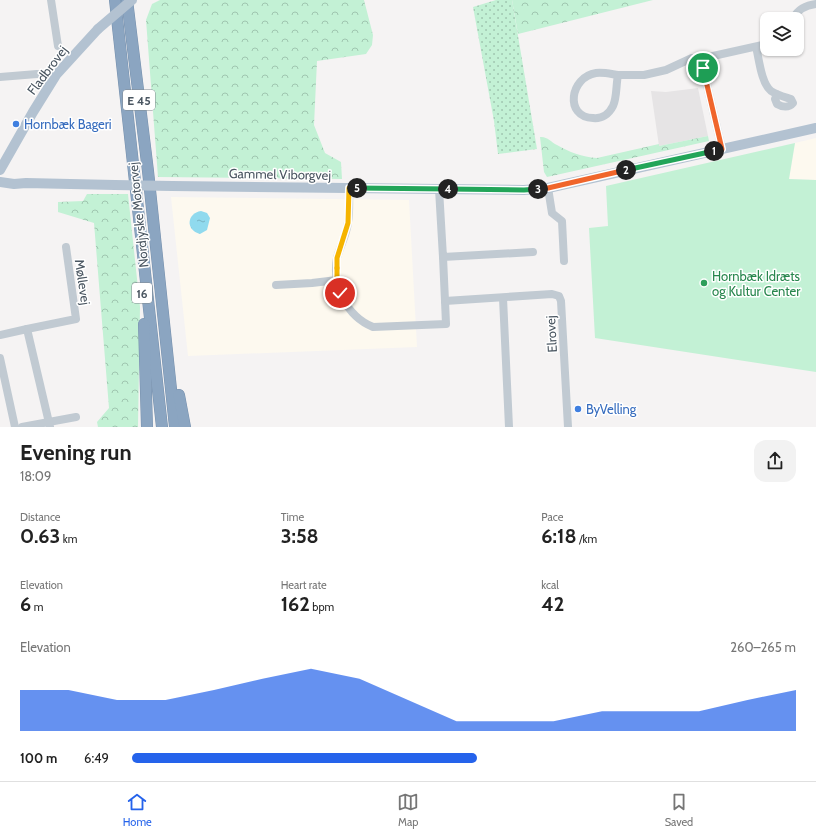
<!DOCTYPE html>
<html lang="en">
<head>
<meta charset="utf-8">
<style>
  body { margin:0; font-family:Cabin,sans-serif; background:#f2f2f2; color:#222; height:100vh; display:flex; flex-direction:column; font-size:15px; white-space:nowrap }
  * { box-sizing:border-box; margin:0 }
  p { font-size:13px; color:#767676 }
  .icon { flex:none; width:22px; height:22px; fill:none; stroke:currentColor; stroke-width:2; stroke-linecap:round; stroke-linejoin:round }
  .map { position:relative; height:427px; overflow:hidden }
  .sheet { display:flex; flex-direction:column; background:#fff; flex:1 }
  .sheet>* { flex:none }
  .buttons { position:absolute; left:760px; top:12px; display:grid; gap:8px }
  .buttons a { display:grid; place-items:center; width:44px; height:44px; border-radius:8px; background:#fff; box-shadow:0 1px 3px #0004; font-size:20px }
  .pin { position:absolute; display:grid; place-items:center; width:34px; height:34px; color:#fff; margin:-17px; border:2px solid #fff; border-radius:50%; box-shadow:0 1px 4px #0007 }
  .km { position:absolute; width:20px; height:20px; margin:-10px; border-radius:50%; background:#222; color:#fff; font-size:11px; line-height:20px; text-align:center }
  .round { display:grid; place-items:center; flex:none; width:42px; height:42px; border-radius:12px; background:#f2f2f2 }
  .overview { display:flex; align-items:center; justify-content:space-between; height:68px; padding:0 20px }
  h1 { font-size:22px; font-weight:700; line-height:30px }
  .stats { display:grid; grid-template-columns:repeat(3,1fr); gap:6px; height:68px; padding:4px 20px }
  .stats div { display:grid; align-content:center }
  .stats b { font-size:20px; font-weight:700 }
  .stats small { font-size:11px; font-weight:400 }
  .stats p { font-size:11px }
  .chart { height:112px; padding:8px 20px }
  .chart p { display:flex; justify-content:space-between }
  .chart svg { width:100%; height:72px; margin-top:4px; fill:#2563eb; opacity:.7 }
  ul { padding:0 20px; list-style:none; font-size:13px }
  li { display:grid; grid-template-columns:64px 48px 1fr; align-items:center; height:30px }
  li i { height:10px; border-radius:5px; background:#2563eb }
  .tab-bar { display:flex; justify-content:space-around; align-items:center; height:56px; border-top:1px solid #e0e0e0; background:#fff; font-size:11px; color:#767676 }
  .tab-bar a { display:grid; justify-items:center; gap:2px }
  .tab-bar .selected { color:#2563eb }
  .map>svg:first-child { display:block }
  .commercial { fill:#fdf9ef }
  .education { fill:#e6e4e5 }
  .forest { fill:url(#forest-crowns) }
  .park { fill:#c3f1d5 }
  .garden { fill:url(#garden-dots) }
  .water { fill:url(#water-ripples) }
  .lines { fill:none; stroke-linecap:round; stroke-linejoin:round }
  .highway-casing { stroke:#7690ad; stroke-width:12 }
  .minor { stroke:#c1cad2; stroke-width:8 }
  .major { stroke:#b3c2d1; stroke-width:10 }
  .highway { stroke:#8ba5c1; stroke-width:11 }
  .major-bridge { stroke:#b3c2d1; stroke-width:10 }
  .split-1-casing { stroke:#fff; stroke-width:8 }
  .split-2-casing { stroke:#fff; stroke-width:8 }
  .split-3-casing { stroke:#fff; stroke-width:8 }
  .split-4-casing { stroke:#fff; stroke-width:8 }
  .split-5-casing { stroke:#fff; stroke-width:8 }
  .split-6-casing { stroke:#fff; stroke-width:8 }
  .split-7-casing { stroke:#fff; stroke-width:8 }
  .split-1 { stroke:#f0652b; stroke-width:5 }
  .split-2 { stroke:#22a559; stroke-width:5 }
  .split-3 { stroke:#f0652b; stroke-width:5 }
  .split-4 { stroke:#22a559; stroke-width:5 }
  .split-5 { stroke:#22a559; stroke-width:5 }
  .split-6 { stroke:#f5b400; stroke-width:5 }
  .split-7 { stroke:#f5b400; stroke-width:5 }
  .shop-dot { fill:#3f7fe0; stroke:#fff; stroke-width:1.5 }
  .leisure-dot { fill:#2e9e5b; stroke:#fff; stroke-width:1.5 }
  .labels { text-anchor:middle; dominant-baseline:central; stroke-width:3; stroke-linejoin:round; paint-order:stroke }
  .shield { fill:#fff; stroke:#808990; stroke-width:1 }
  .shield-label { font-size:12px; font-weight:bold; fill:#4a5661 }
  .street-label { font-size:13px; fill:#4a5661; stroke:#fff }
  .shop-label { font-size:13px; fill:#366cbe; stroke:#fff; text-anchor:start }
  .leisure-label { font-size:13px; fill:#27864d; stroke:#fff; text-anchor:start }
</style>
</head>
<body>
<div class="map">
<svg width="816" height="427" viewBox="0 0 816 427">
  <defs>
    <pattern id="forest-crowns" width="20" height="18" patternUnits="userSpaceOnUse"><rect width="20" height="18" fill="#c3f1d5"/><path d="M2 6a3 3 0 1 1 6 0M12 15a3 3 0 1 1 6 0" fill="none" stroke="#a0c6b0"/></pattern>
    <pattern id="garden-dots" width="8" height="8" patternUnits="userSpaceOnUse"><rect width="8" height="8" fill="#c3f1d5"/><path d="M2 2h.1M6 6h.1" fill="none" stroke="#a0c6b0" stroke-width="1.8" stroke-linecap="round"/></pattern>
    <pattern id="water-ripples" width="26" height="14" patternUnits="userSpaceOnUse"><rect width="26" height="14" fill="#90daee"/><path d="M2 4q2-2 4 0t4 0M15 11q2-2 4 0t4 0" fill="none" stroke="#78b4c4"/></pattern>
  </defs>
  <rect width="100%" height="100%" fill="#f5f3f3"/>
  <g class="commercial">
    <path d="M816,138V180L789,179L795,143Z"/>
    <path d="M171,197L409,200L417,347L188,356Z"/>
  </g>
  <path class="education" d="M698,88L708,136L659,146L651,91L666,92Z"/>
  <g class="forest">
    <path d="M160,0H364L373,35L372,45L366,54L317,61L314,125L325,153L341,162L342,179L158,177L146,20L152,4Z"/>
    <path d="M512,0H653L518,34Z"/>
    <path d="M708,136L709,141L547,177L544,172L540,137C547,136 551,142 557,145C569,152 582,157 597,158L659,144V146Z"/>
    <path d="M87,194H128L140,307L138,427H98L97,422L109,408L94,223L58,212V202L83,201Z"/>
  </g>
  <path class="park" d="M795,143L789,179L816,180V372L595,338L589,228L608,226L606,186Z"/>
  <path class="garden" d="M496,0H512L537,149L498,154L494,121L473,7Z"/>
  <path class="water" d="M201,211L207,213L210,218L207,230L200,234C185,230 187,213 201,211Z"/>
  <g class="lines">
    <defs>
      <g id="highway">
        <path d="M115,0L162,427"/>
        <path d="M127,0L148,171L175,427"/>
        <path d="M144,324L147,427"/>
        <path d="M179,395L185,427"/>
      </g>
    </defs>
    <use href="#highway" class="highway-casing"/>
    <g class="minor">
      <path d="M51,0L58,46"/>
      <path d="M793,19C797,10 806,5 816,4"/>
      <path d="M756,47C759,58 761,83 771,91C777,95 785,97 791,99L793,103C789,108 782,107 777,104L775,99L777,94"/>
      <path d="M618,75C611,74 603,72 596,73C570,77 564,117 593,118C602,119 609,114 613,106C617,98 616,84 618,75H644L666,70L692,58H698L705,61"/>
      <path d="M0,77L37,74"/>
      <path d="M722,149L703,68C704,62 706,59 713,56L767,44"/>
      <path d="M349,188C349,199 350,211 348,222C347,234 340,246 337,258C332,285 346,316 373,327L446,324L445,301"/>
      <path d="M548,188L552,213L562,221L564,261"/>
      <path d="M439,189L443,257L533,252"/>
      <path d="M443,257L445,301L552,294L559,296L561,301L568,427"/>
      <path d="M276,285L312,283L337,280"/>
      <path d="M503,298L509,427"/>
      <path d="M0,335L27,329"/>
      <path d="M0,358L15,427"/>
      <path d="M22,427L76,417"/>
      <path d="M50,427L27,329L76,319L66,247"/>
    </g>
    <g class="major">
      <path d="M0,170L33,112L56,75L98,29"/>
      <path d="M0,182L14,184L26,183L115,185"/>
      <path d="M172,186L524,190L548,188L816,128"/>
    </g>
    <use href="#highway" class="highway"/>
    <g class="major-bridge">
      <path d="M98,29L132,0"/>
      <path d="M115,185L172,186"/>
    </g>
  </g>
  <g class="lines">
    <defs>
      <path id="split-1" d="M703,68L722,149L714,151"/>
      <path id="split-2" d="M626,170L714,151"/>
      <path id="split-3" d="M538,189L548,188L626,170"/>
      <path id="split-4" d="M448,189L524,190L538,189"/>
      <path id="split-5" d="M357,188L448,189"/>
      <path id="split-6" d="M337,268V258L348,223L349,188H357"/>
      <path id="split-7" d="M337,268V280L340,293"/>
    </defs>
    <use href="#split-1" class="split-1-casing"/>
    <use href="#split-2" class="split-2-casing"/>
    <use href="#split-3" class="split-3-casing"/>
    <use href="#split-4" class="split-4-casing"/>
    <use href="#split-5" class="split-5-casing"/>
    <use href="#split-6" class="split-6-casing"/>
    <use href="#split-7" class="split-7-casing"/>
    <use href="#split-1" class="split-1"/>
    <use href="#split-2" class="split-2"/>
    <use href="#split-3" class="split-3"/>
    <use href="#split-4" class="split-4"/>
    <use href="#split-5" class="split-5"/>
    <use href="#split-6" class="split-6"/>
    <use href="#split-7" class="split-7"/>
  </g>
  <g class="shop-dot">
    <circle cx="16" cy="124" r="4"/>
    <circle cx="578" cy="409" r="4"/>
  </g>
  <circle class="leisure-dot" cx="704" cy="283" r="4"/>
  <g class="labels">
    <g class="shield">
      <rect x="123" y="90" width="32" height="20" rx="3"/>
      <rect x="132" y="283" width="20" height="20" rx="3"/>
    </g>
    <g class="shield-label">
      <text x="139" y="100">E 45</text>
      <text x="142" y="293">16</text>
    </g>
    <g class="street-label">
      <text transform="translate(47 70) rotate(-53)">Fladbrovej</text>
      <text transform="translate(280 174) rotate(1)">Gammel Viborgvej</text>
      <text transform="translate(138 215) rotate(-96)">Nordjyske Motorvej</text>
      <text transform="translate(83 282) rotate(82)">Møllevej</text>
      <text transform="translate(551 334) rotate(-93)">Elrovej</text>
    </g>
    <g class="shop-label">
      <text x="24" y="124">Hornbæk Bageri</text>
      <text x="586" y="409">ByVelling</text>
    </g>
    <g class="leisure-label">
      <text x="712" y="276">Hornbæk Idræts<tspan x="712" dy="15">og Kultur Center</tspan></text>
    </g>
  </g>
</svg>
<div class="buttons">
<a><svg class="icon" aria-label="layers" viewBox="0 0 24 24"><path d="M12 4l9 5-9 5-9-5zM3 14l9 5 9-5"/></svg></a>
</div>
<div class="pin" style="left:703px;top:68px;background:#1e9e55"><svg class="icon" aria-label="arrive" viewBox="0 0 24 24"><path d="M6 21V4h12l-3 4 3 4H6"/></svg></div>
<div class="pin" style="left:340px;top:293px;background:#d93025"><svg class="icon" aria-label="check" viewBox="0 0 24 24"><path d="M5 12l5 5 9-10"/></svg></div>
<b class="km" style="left:714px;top:151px">1</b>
<b class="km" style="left:626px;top:170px">2</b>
<b class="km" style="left:538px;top:189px">3</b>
<b class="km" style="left:448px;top:189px">4</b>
<b class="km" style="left:357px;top:188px">5</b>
</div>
<section class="sheet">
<div class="overview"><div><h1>Evening run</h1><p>18:09</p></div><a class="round"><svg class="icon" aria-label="share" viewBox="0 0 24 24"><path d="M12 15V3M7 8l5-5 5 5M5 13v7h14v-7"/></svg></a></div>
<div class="stats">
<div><p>Distance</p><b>0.63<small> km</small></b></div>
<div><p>Time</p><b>3:58</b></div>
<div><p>Pace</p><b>6:18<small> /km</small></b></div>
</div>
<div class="stats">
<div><p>Elevation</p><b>6<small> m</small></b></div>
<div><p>Heart rate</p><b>162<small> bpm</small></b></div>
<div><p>kcal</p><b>42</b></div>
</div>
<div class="chart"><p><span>Elevation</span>260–265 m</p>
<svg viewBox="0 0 160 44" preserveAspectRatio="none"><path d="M0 44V19L10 19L20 25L30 25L40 19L50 12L60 6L70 12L80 25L90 38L100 38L110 38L120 32L130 32L140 32L150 25L160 19V44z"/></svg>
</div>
<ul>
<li><b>100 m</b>6:49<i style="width:52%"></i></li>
</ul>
</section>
<nav class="tab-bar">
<a class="selected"><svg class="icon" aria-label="home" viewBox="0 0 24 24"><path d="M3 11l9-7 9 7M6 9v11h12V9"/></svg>Home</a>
<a><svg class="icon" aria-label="map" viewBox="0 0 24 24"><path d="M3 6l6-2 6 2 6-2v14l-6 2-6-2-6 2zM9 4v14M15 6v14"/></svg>Map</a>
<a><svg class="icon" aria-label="saved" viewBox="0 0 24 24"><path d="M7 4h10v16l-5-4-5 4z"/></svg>Saved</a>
</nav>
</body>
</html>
